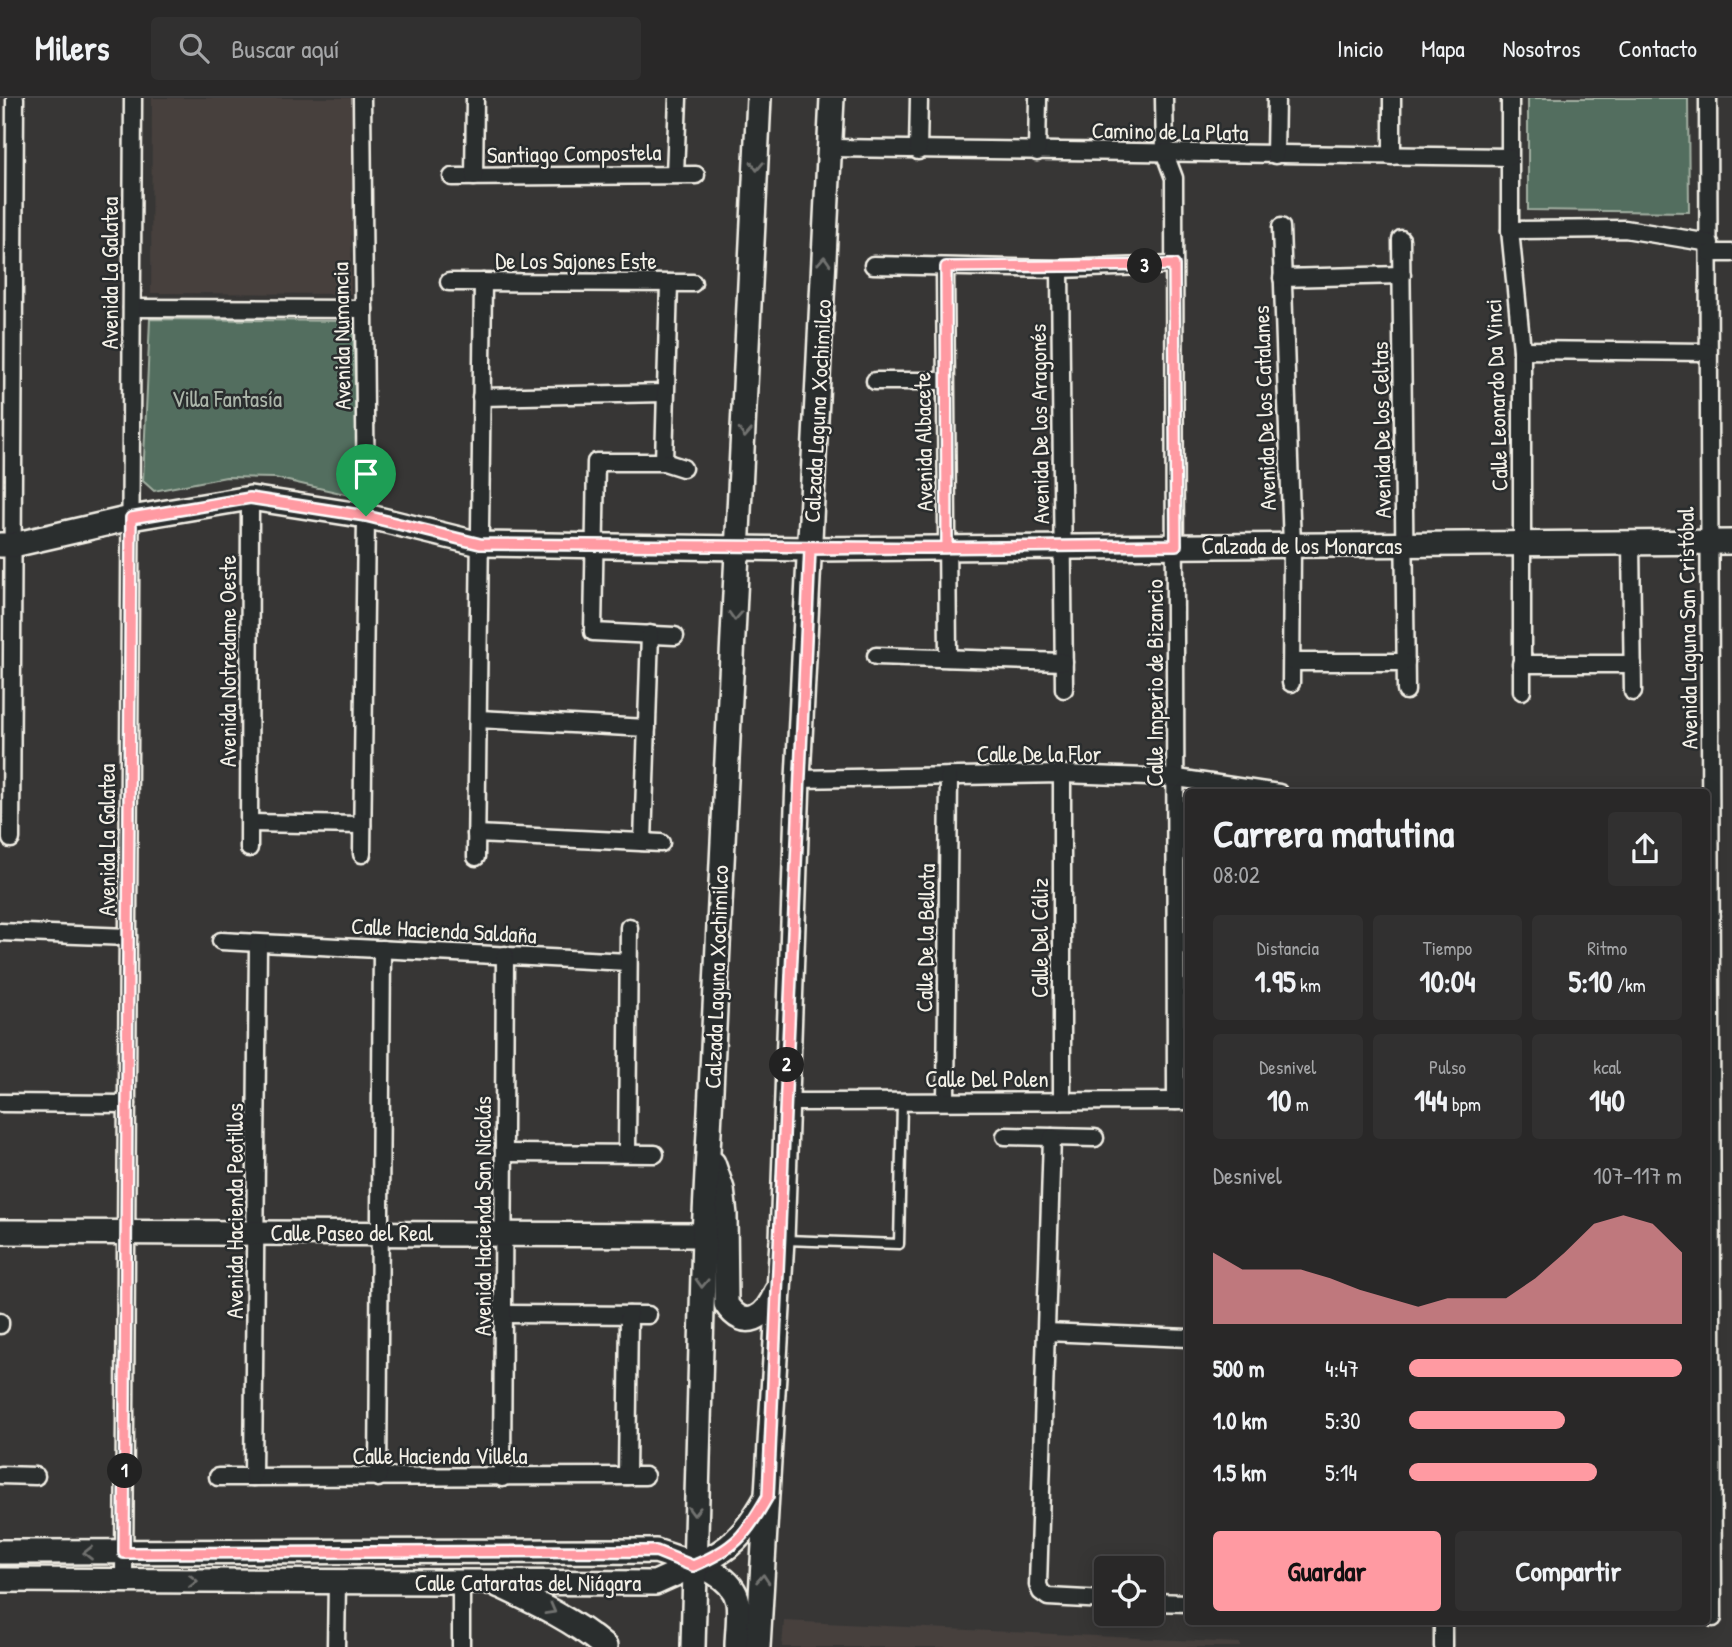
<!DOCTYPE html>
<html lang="es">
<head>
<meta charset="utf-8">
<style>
  body { margin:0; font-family:"Patrick Hand",sans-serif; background:#313030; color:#f1f3f6; height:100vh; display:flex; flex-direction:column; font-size:26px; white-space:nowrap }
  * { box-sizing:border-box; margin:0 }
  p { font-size:23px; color:#a5a6a8 }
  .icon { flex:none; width:38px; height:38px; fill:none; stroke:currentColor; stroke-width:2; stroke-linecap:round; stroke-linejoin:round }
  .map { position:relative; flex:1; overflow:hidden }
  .details { position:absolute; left:1185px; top:691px; width:525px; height:836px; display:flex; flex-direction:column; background:#292828; border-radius:7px; box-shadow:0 4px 18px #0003,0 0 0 2px #454445 }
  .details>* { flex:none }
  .fabs { position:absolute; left:1094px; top:1458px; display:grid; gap:14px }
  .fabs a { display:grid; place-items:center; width:70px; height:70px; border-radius:7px; background:#292828; box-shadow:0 4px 18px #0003,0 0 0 2px #454445; font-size:35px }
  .pin { position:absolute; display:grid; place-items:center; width:60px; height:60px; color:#fff; margin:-72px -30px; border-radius:50% 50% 50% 0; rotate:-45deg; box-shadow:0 0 7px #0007 }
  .pin .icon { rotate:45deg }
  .km { position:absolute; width:35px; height:35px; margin:-18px; border-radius:50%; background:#222; color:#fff; font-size:19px; line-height:35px; text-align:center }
  .round { display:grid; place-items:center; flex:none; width:74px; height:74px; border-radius:7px; background:#313030 }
  .head { display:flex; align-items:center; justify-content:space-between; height:119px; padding:0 28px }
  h1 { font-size:38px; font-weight:700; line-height:52px }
  .metrics { display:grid; grid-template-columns:repeat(3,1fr); gap:10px; height:119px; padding:7px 28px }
  .metrics div { display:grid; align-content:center; border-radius:7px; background:#313030; text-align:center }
  .metrics b { font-size:30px; font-weight:700 }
  .metrics small { font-size:19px; font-weight:400 }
  .metrics p { font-size:19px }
  .chart { height:196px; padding:14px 28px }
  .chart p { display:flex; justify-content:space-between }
  .chart svg { width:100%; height:126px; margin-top:7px; fill:#ff9aa2; opacity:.7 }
  .cta { display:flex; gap:14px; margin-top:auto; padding:14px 28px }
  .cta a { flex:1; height:80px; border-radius:7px; background:#ff9aa2; color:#111; font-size:28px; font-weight:700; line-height:80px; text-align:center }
  .cta a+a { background:#313030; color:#f1f3f6 }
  ul { padding:0 28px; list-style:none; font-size:23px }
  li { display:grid; grid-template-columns:112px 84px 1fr; align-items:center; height:52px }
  li i { height:18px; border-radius:9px; background:#ff9aa2 }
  header { display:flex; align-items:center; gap:42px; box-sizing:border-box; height:98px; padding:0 35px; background:#292828; border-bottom:2px solid #454445 }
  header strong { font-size:33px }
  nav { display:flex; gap:38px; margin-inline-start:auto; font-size:24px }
  .search { width:490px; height:63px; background:#313030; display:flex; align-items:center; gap:18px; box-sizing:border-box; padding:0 24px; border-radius:7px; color:#a5a6a8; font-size:26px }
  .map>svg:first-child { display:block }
  .built { fill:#46403e }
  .green { fill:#536e5e; stroke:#a4b0a3; stroke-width:2 }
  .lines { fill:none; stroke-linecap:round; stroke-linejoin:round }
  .lane-casing { stroke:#f4f1e8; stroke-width:13 }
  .street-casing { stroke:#f4f1e8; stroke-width:21 }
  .secondary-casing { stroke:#f4f1e8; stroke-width:28 }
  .lane { stroke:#2a2d2e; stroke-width:8 }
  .street { stroke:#2a2d2e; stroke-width:16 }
  .secondary { stroke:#2a2d2e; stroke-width:23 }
  .oneway { stroke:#71726f }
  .route-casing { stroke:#fff; stroke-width:14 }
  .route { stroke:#ff9aa2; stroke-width:9 }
  .labels { text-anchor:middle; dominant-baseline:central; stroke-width:5; stroke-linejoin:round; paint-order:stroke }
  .street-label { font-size:23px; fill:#f4f1e8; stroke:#2a2d2e }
  .park-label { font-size:23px; fill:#acb6aa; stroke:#2a2d2e }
</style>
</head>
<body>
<header>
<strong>Milers</strong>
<div class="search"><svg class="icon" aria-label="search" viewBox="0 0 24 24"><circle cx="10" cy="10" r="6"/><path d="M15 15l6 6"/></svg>Buscar aquí</div>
<nav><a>Inicio</a><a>Mapa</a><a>Nosotros</a><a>Contacto</a></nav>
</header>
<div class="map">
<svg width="1732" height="1549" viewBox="0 0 1732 1549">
  <rect width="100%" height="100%" fill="#373635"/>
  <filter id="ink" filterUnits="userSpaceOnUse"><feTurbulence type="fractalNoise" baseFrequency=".0143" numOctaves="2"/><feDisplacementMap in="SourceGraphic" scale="14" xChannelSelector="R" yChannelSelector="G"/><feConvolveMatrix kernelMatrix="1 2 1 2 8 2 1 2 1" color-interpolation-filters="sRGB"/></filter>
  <g filter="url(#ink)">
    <g class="built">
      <path d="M152,0H353L351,196L151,195Z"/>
      <path d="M784,1523L1240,1545V1549H782Z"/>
    </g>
    <g class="green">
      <path d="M1528,0H1688L1689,114L1528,112Z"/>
      <path d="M150,221L353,223L358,399L275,380L226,379L154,393L143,383Z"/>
    </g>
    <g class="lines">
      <defs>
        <path id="lane" d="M785,1142L899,1146L902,1004"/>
        <g id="street">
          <path d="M362,0L366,418L362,756"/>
          <path d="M1164,0L1165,56L1174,80L1176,1003"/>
          <path d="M1510,0V132L1522,252V593"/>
          <path d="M1708,0L1713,1520"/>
          <path d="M830,50L1509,59"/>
          <path d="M918,53L919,0"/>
          <path d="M1037,54L1038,0"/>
          <path d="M1275,57L1276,0"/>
          <path d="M1392,58V0"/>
          <path d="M675,76L678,0"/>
          <path d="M452,79L696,77"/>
          <path d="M474,79L475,0"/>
          <path d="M1281,129L1292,448L1291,585"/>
          <path d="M1510,132L1625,131L1710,145"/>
          <path d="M1401,141L1406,593"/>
          <path d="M1710,155H1732"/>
          <path d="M873,167L1060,171L1174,167"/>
          <path d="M945,169L948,560"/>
          <path d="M1060,171L1064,591"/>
          <path d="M1282,180L1402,177"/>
          <path d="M449,184L693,185"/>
          <path d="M132,210L364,211"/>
          <path d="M1522,252L1708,254"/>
          <path d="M875,283H945"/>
          <path d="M481,299L665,295"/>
          <path d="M664,364L669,185"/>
          <path d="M1631,445L1633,594"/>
          <path d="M675,538L593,534L596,364H664L683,370"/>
          <path d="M876,558L1064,564"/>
          <path d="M1292,564H1406"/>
          <path d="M1521,566H1633"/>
          <path d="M478,621L647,630"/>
          <path d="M798,681L1062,676L1177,680L1279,695"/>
          <path d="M250,725L362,727"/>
          <path d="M476,736L661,745"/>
          <path d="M11,741L15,0"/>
          <path d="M643,744L650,536"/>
          <path d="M249,750L250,400"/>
          <path d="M476,759L483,184"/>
          <path d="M0,834L128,839"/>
          <path d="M221,843L628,864"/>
          <path d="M946,1003L949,678"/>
          <path d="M1062,1003V676"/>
          <path d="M786,1004L1188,1003"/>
          <path d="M0,1005L127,1006"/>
          <path d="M1005,1038L1095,1040"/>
          <path d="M1052,1039L1038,1487L1041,1494L1048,1499L1106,1502"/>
          <path d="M506,1055L655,1056"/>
          <path d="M627,1055L629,829"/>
          <path d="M505,1216L648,1217"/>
          <path d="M0,1227V1224"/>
          <path d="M1046,1234L1188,1240"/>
          <path d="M0,1377L36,1378"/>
          <path d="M627,1378L629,1217"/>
          <path d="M218,1379L645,1378"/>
          <path d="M253,1379L258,846"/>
          <path d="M378,1380L382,851"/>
          <path d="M502,1380L505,857"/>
          <path d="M124,1483L133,0"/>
          <path d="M1152,1504L1188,1505"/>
          <path d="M336,1549L337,1483"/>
          <path d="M461,1549V1483"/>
          <path d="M1443,1549V1524"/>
        </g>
        <g id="secondary">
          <path d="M0,447H13L131,420L250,400L366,418L480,446L810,451L1732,444"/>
          <path d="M713,1065L722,1091L725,1117L726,1206C745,1235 766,1219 776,1194"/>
          <path d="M0,1134L704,1137"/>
          <path d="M0,1454L656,1453C682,1463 732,1471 738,1504C740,1518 737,1535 737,1549"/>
          <path d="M0,1482L655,1485C713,1458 733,1459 766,1400"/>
          <path d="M498,1487C536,1505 573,1522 605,1549"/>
          <path d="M693,1549L704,1137L759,0"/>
          <path d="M758,1549L782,1142L798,681L832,0"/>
        </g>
      </defs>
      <use href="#lane" class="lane-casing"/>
      <use href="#street" class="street-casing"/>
      <use href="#secondary" class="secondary-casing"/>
      <use href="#lane" class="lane"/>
      <use href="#street" class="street"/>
      <use href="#secondary" class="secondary"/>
    </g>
    <defs><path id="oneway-chevron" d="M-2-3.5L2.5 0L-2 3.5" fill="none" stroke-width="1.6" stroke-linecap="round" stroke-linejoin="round" transform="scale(1.75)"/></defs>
    <g class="oneway">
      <use href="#oneway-chevron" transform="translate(757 68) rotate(92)"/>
      <use href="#oneway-chevron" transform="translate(824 163) rotate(-87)"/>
      <use href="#oneway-chevron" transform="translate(745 335) rotate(93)"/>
      <use href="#oneway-chevron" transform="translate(735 518) rotate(93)"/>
      <use href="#oneway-chevron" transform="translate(702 1185) rotate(92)"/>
      <use href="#oneway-chevron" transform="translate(694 1413) rotate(91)"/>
      <use href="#oneway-chevron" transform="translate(88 1455) rotate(-180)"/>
      <use href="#oneway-chevron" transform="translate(763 1481) rotate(-86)"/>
      <use href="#oneway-chevron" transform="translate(193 1483)"/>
      <use href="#oneway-chevron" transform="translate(551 1512) rotate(29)"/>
    </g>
  </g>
  <g class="lines" filter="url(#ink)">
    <defs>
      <path id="route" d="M366,418L250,400L131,420L124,1455L656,1453L693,1468C736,1450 745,1438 768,1398L810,451L1176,447L1174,167L946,169L947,450L480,446L366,418"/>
    </defs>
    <use href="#route" class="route-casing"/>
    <use href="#route" class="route"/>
  </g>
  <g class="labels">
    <g class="street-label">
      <text transform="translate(1170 33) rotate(1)">Camino de La Plata</text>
      <text transform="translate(574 55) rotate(-1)">Santiago Compostela</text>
      <text x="576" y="162">De Los Sajones Este</text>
      <text transform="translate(109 175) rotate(-90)">Avenida La Galatea</text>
      <text transform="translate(341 238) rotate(-91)">Avenida Numancia</text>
      <text transform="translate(1496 297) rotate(-92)">Calle Leonardo Da Vinci</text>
      <text transform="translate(1264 310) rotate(-92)">Avenida De los Catalanes</text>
      <text transform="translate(817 313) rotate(-87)">Calzada Laguna Xochimilco</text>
      <text transform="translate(1039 326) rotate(-91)">Avenida De los Aragonés</text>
      <text transform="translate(1381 332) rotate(-91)">Avenida De los Celtas</text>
      <text transform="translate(923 344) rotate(-91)">Avenida Albacete</text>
      <text x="1302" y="447">Calzada de los Monarcas</text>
      <text transform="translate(1687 530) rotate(-91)">Avenida Laguna San Cristóbal</text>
      <text transform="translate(227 563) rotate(-90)">Avenida Notredame Oeste</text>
      <text transform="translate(1154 585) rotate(-90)">Calle Imperio de Bizancio</text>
      <text x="1039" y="655">Calle De la Flor</text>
      <text transform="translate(106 742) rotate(-90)">Avenida La Galatea</text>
      <text transform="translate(444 832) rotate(3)">Calle Hacienda Saldaña</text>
      <text transform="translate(925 840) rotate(-89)">Calle De la Bellota</text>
      <text transform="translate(1039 840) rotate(-90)">Calle Del Cáliz</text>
      <text transform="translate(716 879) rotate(-88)">Calzada Laguna Xochimilco</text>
      <text x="987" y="980">Calle Del Polen</text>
      <text transform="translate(234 1113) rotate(-90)">Avenida Hacienda Peotillos</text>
      <text transform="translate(482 1118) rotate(-90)">Avenida Hacienda San Nicolás</text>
      <text x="352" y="1134">Calle Paseo del Real</text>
      <text x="440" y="1357">Calle Hacienda Villela</text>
      <text x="528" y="1484">Calle Cataratas del Niágara</text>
    </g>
    <g class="park-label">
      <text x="227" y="300">Villa Fantasía</text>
    </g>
  </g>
</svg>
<div class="fabs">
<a><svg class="icon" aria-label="locate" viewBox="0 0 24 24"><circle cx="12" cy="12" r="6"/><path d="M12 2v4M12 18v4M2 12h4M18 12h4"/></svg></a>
</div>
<div class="pin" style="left:366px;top:418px;background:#1e9e55"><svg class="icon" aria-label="arrive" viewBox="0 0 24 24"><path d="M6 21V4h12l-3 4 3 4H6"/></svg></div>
<b class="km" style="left:125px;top:1373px">1</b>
<b class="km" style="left:787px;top:967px">2</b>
<b class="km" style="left:1145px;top:168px">3</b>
<section class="details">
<div class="head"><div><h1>Carrera matutina</h1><p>08:02</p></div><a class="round"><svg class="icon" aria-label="share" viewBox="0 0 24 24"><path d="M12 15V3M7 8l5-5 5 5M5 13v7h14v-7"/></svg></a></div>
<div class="metrics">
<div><p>Distancia</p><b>1.95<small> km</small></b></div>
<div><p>Tiempo</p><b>10:04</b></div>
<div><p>Ritmo</p><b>5:10<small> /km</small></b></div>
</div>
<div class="metrics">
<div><p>Desnivel</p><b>10<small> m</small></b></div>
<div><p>Pulso</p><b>144<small> bpm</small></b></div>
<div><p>kcal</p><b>140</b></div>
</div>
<div class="chart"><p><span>Desnivel</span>107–117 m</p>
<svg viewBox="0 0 160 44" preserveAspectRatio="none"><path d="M0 44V19L10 25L20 25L30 25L40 28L50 32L60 35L70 38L80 35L90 35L100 35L110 28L120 19L130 9L140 6L150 9L160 19V44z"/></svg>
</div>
<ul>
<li><b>500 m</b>4:47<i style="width:100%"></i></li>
<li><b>1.0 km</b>5:30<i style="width:57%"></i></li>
<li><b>1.5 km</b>5:14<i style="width:69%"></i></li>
</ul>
<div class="cta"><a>Guardar</a><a>Compartir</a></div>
</section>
</div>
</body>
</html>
